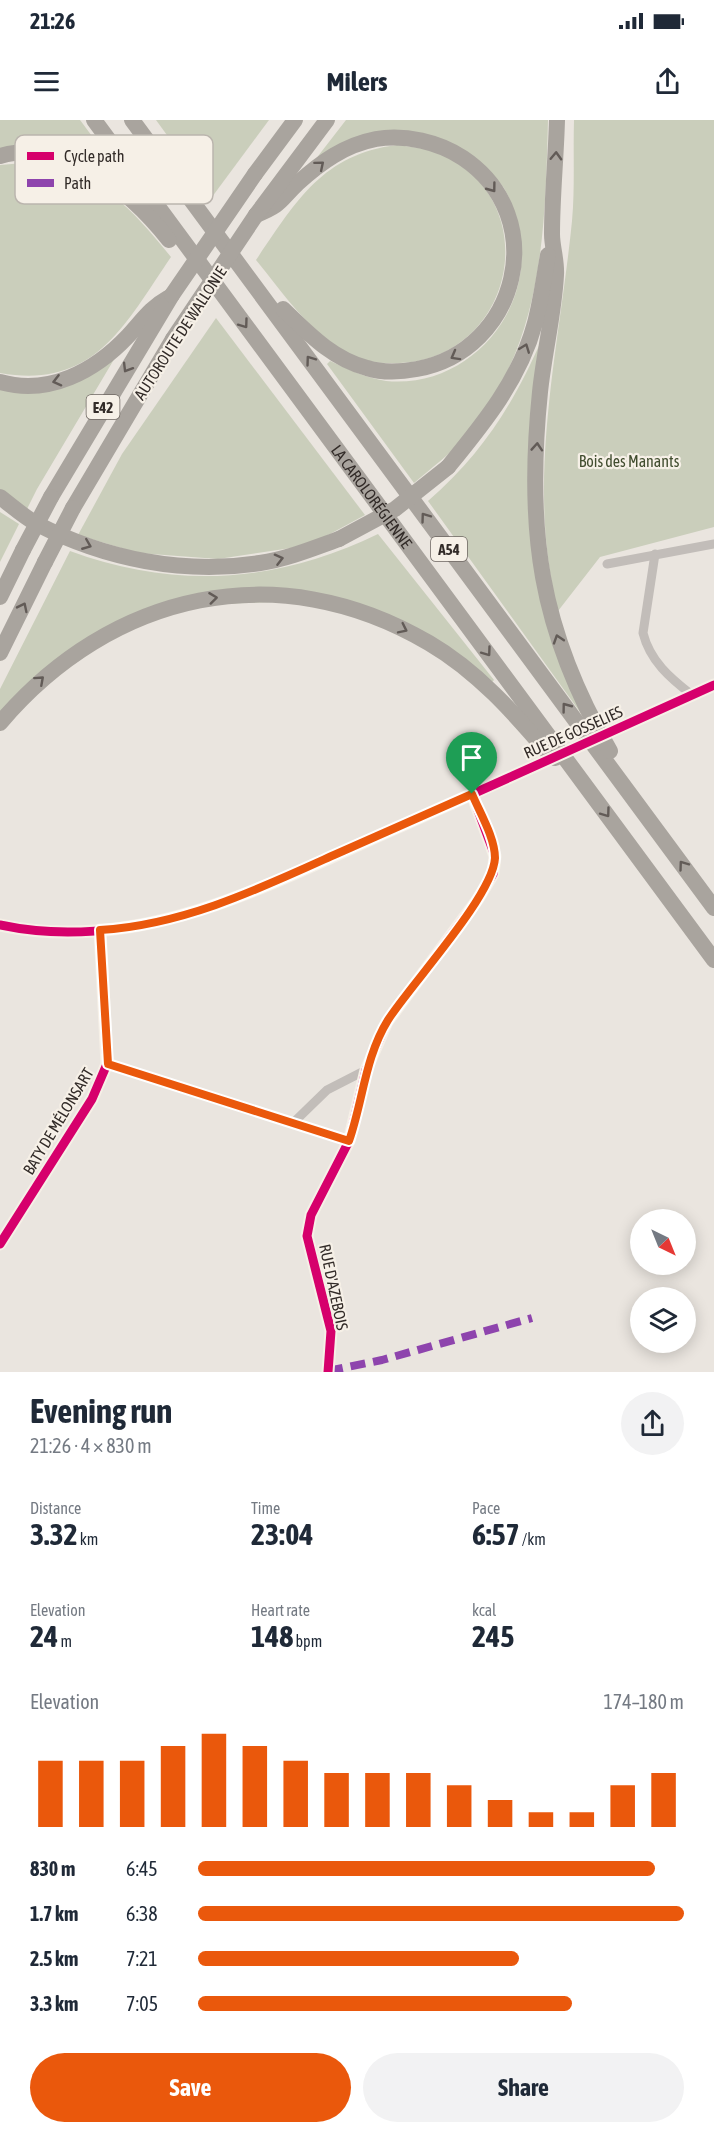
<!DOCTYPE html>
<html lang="en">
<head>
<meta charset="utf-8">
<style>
  body { margin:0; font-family:"Asap Condensed",sans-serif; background:#f2f2f3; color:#1f2937; height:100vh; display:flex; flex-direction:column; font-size:22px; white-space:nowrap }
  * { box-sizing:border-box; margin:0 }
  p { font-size:20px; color:#747a83 }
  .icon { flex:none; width:33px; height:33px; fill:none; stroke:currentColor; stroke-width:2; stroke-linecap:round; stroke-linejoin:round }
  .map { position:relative; height:1252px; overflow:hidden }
  .sheet { display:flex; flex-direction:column; background:#fff; flex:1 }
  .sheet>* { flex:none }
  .needle { width:39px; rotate:137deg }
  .tools { position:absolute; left:630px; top:1089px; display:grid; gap:12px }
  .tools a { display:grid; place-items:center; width:66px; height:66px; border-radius:50%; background:#fff; box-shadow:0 3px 15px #0003; font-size:30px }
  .pin { position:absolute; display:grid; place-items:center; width:51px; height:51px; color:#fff; margin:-62px -26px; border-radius:50% 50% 50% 0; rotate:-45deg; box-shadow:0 0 6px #0007 }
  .pin .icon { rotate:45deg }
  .round { display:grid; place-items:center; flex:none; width:63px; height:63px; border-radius:32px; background:#f2f2f3 }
  .overview { display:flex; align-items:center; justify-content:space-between; height:102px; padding:0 30px }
  h1 { font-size:33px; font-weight:700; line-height:45px }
  .stats { display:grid; grid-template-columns:repeat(3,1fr); gap:9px; height:102px; padding:6px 30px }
  .stats div { display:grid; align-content:center }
  .stats b { font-size:30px; font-weight:700 }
  .stats small { font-size:16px; font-weight:400 }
  .stats p { font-size:16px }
  .chart { height:168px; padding:12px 30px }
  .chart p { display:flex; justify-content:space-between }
  .chart svg { width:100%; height:108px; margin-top:6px; stroke:#ea580c; stroke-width:6 }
  .button { display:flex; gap:12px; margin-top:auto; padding:12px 30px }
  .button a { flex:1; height:69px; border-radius:36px; background:#ea580c; color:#fff; font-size:24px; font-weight:700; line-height:69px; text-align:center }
  .button a+a { background:#f2f2f3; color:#1f2937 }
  ul { padding:0 30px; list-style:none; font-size:20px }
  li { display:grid; grid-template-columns:96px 72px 1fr; align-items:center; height:45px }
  li i { height:15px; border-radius:8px; background:#ea580c }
  .status { display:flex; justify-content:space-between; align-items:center; height:42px; padding:0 30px; background:#fff; direction:ltr }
  .status svg { height:16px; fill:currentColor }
  header { display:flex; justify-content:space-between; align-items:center; height:78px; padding:0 30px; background:#fff; font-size:27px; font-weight:700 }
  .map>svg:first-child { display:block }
  .green { fill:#cacebb }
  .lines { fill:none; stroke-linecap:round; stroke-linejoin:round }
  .minor { stroke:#c2bdb9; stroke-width:9 }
  .tertiary { stroke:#c2bdb9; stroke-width:10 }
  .motorway { stroke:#a9a49e; stroke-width:16 }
  .tertiary-bridge { stroke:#c2bdb9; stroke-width:10 }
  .motorway-bridge { stroke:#a9a49e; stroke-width:16 }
  .quiet { stroke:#8e44ad; stroke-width:8; stroke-dasharray:15 8; stroke-linecap:butt }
  .cycleway-casing { stroke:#f6f0e7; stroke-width:13 }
  .cycleway { stroke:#d6006c; stroke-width:9 }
  .oneway { stroke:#625b57 }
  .route-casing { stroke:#fff; stroke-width:12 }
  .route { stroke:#ea580c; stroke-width:8 }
  .labels { text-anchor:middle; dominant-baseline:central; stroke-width:4.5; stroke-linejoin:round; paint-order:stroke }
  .shield { fill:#f6f0e7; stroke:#6d6661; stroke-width:1.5 }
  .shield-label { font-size:15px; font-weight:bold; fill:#322b28 }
  .street-label { font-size:16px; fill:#322b28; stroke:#f6f0e7 }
  .park-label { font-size:16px; fill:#414d2f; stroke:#f6f0e7 }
  .key { fill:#f6f0e7; stroke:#bbb5ae; stroke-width:1.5 }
  .key-label { font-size:16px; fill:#322b28 }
</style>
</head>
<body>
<div class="status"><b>21:26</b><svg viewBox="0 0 49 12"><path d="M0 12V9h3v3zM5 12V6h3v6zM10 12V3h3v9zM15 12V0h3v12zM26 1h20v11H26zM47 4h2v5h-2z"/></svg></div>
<header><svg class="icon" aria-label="menu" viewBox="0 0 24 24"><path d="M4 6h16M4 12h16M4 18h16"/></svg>Milers<svg class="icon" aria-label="share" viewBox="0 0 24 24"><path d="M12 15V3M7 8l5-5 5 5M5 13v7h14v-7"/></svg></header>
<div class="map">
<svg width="714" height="1252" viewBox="0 0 714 1252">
  <rect width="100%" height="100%" fill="#eae5df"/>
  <g class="green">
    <path d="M0,0H80L121,55L115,59L0,31Z"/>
    <path d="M156,0H269L212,77Z"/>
    <path d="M346,0H548C545,114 543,225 465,317C451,334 431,348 414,363L327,244L330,241C348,249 366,258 386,261C464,269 532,196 520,120C517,102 512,78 501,64C482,42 437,26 410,12L315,40Z"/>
    <path d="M574,0H714V407L600,437L558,491C525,362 559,231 572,101C575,68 573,33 574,0Z"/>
    <path d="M397,25C412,27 427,28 441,34C547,82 514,238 400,243C382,244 363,242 347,233C309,212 283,173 256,140C295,83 322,34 397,25Z"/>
    <path d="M36,42C101,54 131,88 171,137C125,204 95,270 0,253V45Z"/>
    <path d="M216,198L365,395L319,420L298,427L218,439L138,433L78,415L122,334Z"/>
    <path d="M542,219L535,449L593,610L428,381C482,334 513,285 542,219Z"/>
    <path d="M119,231L37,369L27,389L0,369V267L17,270Z"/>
    <path d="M0,392L19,404L0,442Z"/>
    <path d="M378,414L494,560L491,563L339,480L157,486L0,596V569L70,431C176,470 276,463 378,414Z"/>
  </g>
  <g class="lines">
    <g class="minor">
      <path d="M655,434L643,513C650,541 670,558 692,575"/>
      <path d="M607,444L714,424"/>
      <path d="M107,944L349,1021"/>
      <path d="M293,1003L327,970L366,950"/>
      <path d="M0,1124L92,979L107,944L100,810"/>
      <path d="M328,1252L331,1211L307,1116L311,1095L349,1021L366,950L387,902L478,779L493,754L495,736L472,674"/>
    </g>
    <g class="tertiary">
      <path d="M637,600L714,565"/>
      <path d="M0,805C125,832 242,777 354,727C402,705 451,684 499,662"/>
    </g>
    <g class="motorway">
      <path id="s1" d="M94,0L714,840"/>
      <path d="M132,0L714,788"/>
      <path d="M557,0C556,38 552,76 552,114C552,127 557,141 556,155C554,194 544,233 540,272C526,409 539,510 610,631"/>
      <path d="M0,36C66,17 131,72 169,120"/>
      <path d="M255,54L295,0"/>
      <path d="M256,95C283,84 279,81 298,63C321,42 345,25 376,19C405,14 439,22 463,38C551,97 519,230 417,249C401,252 383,253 367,248C332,239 308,213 283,189"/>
      <path d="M256,95L327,0"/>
      <path d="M0,262C49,276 95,251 128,216C142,201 150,188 168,178"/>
      <path d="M448,347C484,303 520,259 535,203C541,180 544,157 548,135"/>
      <path d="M0,377C12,386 24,397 37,404C105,439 184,455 260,443C287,439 314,428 339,419"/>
      <path d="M51,377L172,175"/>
      <path d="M73,388L173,219"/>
      <path d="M0,477L23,430"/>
      <path d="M0,533L45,442"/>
      <path d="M0,603C111,472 278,434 429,523C477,551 514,593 549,634L555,638"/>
    </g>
    <path class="tertiary-bridge" d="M499,662L637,600"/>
    <g class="motorway-bridge">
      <path d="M172,175L255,54"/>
      <path d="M173,219L256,95"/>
      <path d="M339,419L395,389L448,347"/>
      <path d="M23,430L51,377"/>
      <path d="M45,442L73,388"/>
    </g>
    <path class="quiet" d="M328,1251L382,1240L532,1198"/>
    <defs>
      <g id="cycleway">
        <path d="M0,805C144,836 276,760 403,705C507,659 610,612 714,565"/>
        <path d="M0,1124L92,979L107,944L100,810"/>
        <path d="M328,1252L331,1211L307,1116L311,1095L349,1021L366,950L387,902L478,779L493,754L495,736L472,674"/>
      </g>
    </defs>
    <use href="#cycleway" class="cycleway-casing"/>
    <use href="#cycleway" class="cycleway"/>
  </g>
  <defs><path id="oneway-chevron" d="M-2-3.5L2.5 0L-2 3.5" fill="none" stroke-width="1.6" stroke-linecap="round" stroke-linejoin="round" transform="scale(1.5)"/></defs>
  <g class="oneway">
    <use href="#oneway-chevron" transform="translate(556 36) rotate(-88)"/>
    <use href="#oneway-chevron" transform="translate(320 45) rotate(-40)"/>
    <use href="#oneway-chevron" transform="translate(492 68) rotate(53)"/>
    <use href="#oneway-chevron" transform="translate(244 204) rotate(54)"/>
    <use href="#oneway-chevron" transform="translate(525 228) rotate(-69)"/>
    <use href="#oneway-chevron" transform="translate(455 236) rotate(151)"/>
    <use href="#oneway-chevron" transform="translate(310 240) rotate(-126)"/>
    <use href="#oneway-chevron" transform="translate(127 248) rotate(121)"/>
    <use href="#oneway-chevron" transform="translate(57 261) rotate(166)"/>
    <use href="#oneway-chevron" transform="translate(537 327) rotate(-86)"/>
    <use href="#oneway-chevron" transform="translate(425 397) rotate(-126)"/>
    <use href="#oneway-chevron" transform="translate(87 425) rotate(22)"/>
    <use href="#oneway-chevron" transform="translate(279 439) rotate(-14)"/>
    <use href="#oneway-chevron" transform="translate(213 478) rotate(-7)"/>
    <use href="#oneway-chevron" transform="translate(23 487) rotate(-64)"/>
    <use href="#oneway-chevron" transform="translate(403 509) rotate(26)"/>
    <use href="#oneway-chevron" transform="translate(558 519) rotate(-108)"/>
    <use href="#oneway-chevron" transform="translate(487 532) rotate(54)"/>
    <use href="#oneway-chevron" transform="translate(40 560) rotate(-42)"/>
    <use href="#oneway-chevron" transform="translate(566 587) rotate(-127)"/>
    <use href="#oneway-chevron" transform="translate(606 693) rotate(54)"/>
    <use href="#oneway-chevron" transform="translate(683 745) rotate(-126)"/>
  </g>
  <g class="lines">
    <defs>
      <path id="route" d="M472,674C480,693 495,718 495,738C493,776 411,864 388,900C365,937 363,981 349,1021L108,944L100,810C183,805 259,769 334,735C380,715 426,694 472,674Z"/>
    </defs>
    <use href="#route" class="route-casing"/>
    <use href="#route" class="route"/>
  </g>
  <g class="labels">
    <g class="shield">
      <rect x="86.5" y="275" width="33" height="24" rx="4.5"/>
      <rect x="431" y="417" width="36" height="24" rx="4.5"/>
    </g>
    <g class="shield-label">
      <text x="103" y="287">E42</text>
      <text x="449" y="429">A54</text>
    </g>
    <g class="street-label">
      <text transform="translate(180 213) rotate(-57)">AUTOROUTE DE WALLONIE</text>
      <text stroke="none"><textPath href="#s1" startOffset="468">LA CAROLORÉGIENNE</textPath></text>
      <text transform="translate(573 612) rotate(-24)">RUE DE GOSSELIES</text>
      <text transform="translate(58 1001) rotate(-59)">BATY DE MÉLONSART</text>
      <text transform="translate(334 1167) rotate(78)">RUE D'AZEBOIS</text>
    </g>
    <g class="park-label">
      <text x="629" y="341">Bois des Manants</text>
    </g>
  </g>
  <rect x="15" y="15" width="198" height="69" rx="9" class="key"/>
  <rect x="27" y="32" width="27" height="8" fill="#d6006c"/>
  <rect x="27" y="59" width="27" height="8" fill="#8e44ad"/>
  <g class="key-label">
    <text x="64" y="42">Cycle path</text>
    <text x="64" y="69">Path</text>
  </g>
</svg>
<div class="tools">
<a><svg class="needle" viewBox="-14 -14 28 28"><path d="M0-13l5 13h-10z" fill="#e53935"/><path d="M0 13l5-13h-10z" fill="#747a83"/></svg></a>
<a><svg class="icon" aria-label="layers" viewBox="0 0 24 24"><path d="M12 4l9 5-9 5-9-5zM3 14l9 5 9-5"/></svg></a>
</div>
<div class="pin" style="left:472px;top:674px;background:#1e9e55"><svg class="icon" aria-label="arrive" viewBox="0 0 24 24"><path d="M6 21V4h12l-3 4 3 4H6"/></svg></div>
</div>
<section class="sheet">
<div class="overview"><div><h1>Evening run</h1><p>21:26 · 4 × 830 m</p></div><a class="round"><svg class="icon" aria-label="share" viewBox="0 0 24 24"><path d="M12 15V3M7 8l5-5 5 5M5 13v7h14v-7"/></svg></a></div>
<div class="stats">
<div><p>Distance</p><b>3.32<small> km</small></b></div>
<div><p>Time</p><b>23:04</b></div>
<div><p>Pace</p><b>6:57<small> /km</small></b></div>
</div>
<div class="stats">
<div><p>Elevation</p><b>24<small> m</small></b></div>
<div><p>Heart rate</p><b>148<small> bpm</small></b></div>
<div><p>kcal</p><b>245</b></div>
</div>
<div class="chart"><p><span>Elevation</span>174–180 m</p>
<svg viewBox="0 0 160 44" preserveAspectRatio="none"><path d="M5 44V17M15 44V17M25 44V17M35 44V11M45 44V6M55 44V11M65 44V17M75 44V22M85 44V22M95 44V22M105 44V27M115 44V33M125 44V38M135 44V38M145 44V27M155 44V22"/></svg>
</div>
<ul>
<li><b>830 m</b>6:45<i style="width:94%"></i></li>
<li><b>1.7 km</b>6:38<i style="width:100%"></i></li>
<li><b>2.5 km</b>7:21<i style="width:66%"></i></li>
<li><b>3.3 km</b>7:05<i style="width:77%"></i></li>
</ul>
<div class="button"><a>Save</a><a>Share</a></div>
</section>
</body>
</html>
